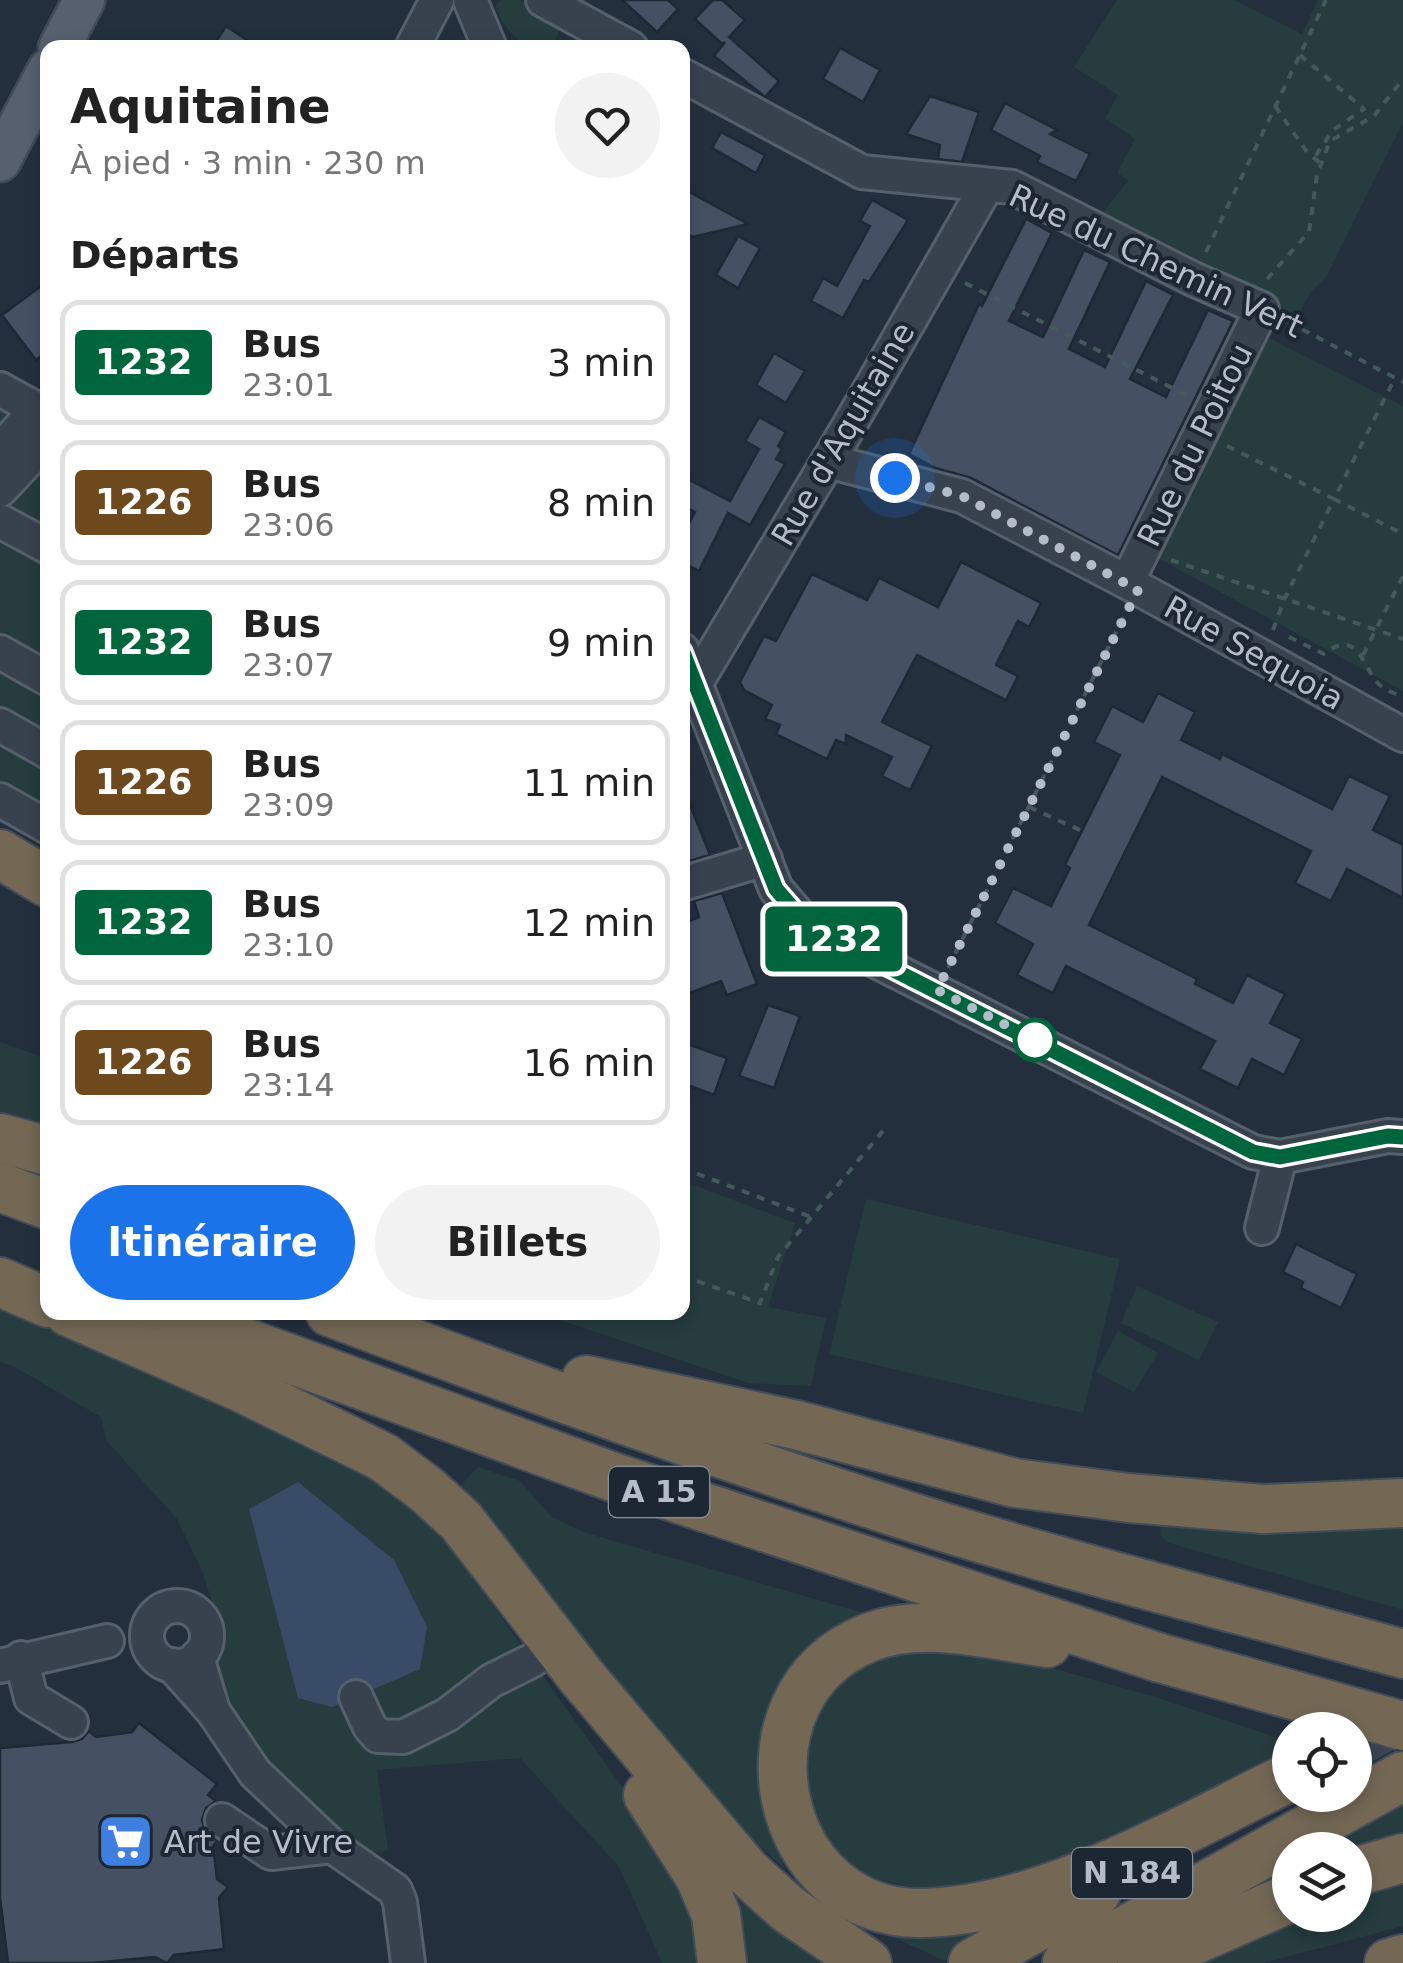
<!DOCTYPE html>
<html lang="fr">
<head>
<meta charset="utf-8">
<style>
	body { margin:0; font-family:"DejaVu Sans",sans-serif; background:#f2f2f2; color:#222; height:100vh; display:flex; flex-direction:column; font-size:38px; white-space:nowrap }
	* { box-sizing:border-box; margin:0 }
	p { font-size:32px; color:#767676 }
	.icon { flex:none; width:55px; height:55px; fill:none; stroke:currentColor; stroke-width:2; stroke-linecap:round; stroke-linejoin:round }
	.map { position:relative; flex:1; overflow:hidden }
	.drawer { position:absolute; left:40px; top:40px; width:650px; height:1280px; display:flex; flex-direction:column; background:#fff; border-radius:20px; box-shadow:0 5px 15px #0003 }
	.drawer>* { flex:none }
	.badge { padding:0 20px; border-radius:8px; font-size:35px; line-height:65px }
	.tools { position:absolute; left:1272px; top:1712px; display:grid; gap:20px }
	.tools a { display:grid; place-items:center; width:100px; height:100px; border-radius:50%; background:#fff; box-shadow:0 5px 15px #0003; font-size:50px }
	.you { position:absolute; width:50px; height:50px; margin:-25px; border:8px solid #fff; border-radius:50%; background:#1a73e8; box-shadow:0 0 0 15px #1a73e833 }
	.map>.badge { position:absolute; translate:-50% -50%; box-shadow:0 0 0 5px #fff }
	h2 { padding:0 30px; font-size:38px; line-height:90px }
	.round { display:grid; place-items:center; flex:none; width:105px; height:105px; border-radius:52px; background:#f2f2f2 }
	.headline { display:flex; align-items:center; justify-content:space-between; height:170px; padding:0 30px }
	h1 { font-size:48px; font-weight:700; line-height:75px }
	.button { display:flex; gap:20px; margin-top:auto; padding:20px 30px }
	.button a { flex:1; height:115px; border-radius:60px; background:#1a73e8; color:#fff; font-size:40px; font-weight:700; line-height:115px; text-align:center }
	.button a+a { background:#f2f2f2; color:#222 }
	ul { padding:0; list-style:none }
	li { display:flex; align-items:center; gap:30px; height:125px; margin:0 20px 15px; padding:0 10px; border:5px solid #e0e0e0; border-radius:20px }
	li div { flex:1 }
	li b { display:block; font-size:38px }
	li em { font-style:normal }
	li .badge { min-width:110px; font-weight:700; text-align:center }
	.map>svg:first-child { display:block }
</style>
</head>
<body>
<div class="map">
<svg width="1403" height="1963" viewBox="0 0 1403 1963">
	<rect width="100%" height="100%" fill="#242f3e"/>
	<g fill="#263c3f">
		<path d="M 501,0 L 519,0 L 564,24 L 550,47 C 519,47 507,33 495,6 Z"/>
		<path d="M 1117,0 L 1234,0 L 1302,34 L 1318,0 L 1403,0 L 1403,122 L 1325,279 L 1311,291 L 1297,318 L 1096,221 L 1129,180 L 1117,173 L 1135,139 L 1105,118 L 1118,95 L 1074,67 Z"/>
		<path d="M 1267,337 L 1403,406 L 1403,691 L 1143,550 Z"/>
		<path d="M 0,372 L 47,397 L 47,845 L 0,818 Z"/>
		<path d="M 0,1042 L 47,1059 L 48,1132 L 0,1119 Z"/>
		<path d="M 683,1181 L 795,1223 L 768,1307 L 826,1318 L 811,1386 L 749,1383 L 539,1313 L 682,1312 Z"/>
		<path d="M 866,1199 L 1120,1259 L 1083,1413 L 829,1354 Z"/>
		<path d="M 1137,1286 L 1218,1322 L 1199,1360 L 1121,1323 Z"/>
		<path d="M 0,1305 L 255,1409 L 348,1457 L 410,1507 L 457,1555 L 667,1850 L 687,1885 L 703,1963 L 662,1963 L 619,1867 L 520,1758 L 377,1770 L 388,1850 L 373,1853 L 303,1802 L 248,1745 L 222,1694 L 216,1670 L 219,1623 L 202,1571 L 177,1519 L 107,1441 L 101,1417 L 13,1366 L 0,1362 Z"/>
		<path d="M 1118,1331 L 1158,1353 L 1134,1392 L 1096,1372 Z"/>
		<path d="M 478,1467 L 520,1481 L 552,1517 L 586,1533 L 871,1615 L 762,1759 C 760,1799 770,1832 785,1869 L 727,1817 L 458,1488 Z"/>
		<path d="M 1161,1522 L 1403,1523 L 1403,1610 L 1166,1542 L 1160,1534 Z"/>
		<path d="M 987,1650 L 1159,1698 L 1290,1742 L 1290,1756 L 1132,1833 L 1051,1865 L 952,1887 L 916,1888 L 864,1876 L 826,1840 L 807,1806 L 805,1730 L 838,1679 L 884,1651 Z"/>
		<path d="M 1403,1790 L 1403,1842 L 1355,1850 L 1299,1850 Z"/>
		<path d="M 1403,1872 L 1403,1926 L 1263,1963 L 1177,1963 L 1292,1915 L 1355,1915 L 1355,1888 Z"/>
		<path d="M 740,1901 L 828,1963 L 735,1963 L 735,1902 Z"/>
		<path d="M 847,1916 L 983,1927 L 983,1932 L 945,1961 Z"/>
	</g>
	<path fill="#394c67" d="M 298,1482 L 394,1560 L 427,1627 L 420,1669 L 332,1707 L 298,1698 L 249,1509 Z"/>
	<g fill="#455162" stroke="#1f2835" stroke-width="2.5">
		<path d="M 622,0 L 668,0 L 678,9 L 657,32 Z"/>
		<path d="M 713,0 L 722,0 L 745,20 L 729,37 L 779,81 L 765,97 L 714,56 L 725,42 L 722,44 L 695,19 Z"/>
		<path d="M 226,26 L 259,48 L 212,48 Z"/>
		<path d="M 840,48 L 880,70 L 863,102 L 823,79 Z"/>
		<path d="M 930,96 L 979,112 L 962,162 L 938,159 L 940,145 L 906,134 Z"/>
		<path d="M 1005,103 L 1057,130 L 1050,134 L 1090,154 L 1076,181 L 1037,162 L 1040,156 L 991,130 Z"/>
		<path d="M 721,132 L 765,155 L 756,173 L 712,148 Z"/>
		<path d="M 682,188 L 748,224 L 693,237 L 682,231 Z"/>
		<path d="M 872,200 L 908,220 L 869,282 L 864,280 L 843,318 L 811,301 L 823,278 L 837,286 L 870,226 L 860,221 Z"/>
		<path d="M 1026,219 L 1052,233 L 1009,321 L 1043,337 L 1084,250 L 1110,262 L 1069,349 L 1105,367 L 1146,281 L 1173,295 L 1130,379 L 1166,397 L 1208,310 L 1233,321 L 1118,555 L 971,478 L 935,468 L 909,454 L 979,304 L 982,306 Z"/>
		<path d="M 738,236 L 760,248 L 738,288 L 716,275 Z"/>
		<path d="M 48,281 L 48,351 L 36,360 L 2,315 Z"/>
		<path d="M 774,353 L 805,371 L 786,403 L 756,385 Z"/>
		<path d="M 759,417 L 786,432 L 778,446 L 782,449 L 776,459 L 785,464 L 750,525 L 728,513 L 699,571 L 682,562 L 682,537 L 695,512 L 682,505 L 682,476 L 730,501 L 759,449 L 745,441 Z"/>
		<path d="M 961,562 L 1041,603 L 1029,627 L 1018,621 L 996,665 L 1018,676 L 1006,700 L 917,655 L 882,722 L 932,746 L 910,790 L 882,776 L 892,757 L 846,735 L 846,744 L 836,740 L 827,759 L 776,734 L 780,725 L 765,719 L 772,705 L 744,690 L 740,682 L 764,636 L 776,641 L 812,574 L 867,600 L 879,578 L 938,607 Z"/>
		<path d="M 1158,693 L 1195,712 L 1181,740 L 1220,759 L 1222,754 L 1332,809 L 1349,776 L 1390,796 L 1373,830 L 1403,845 L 1403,898 L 1347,869 L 1331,901 L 1295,883 L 1311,851 L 1162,777 L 1089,925 L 1197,979 L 1195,984 L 1233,1003 L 1247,975 L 1285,994 L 1270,1023 L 1302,1039 L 1284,1075 L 1252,1059 L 1238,1088 L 1200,1069 L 1215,1041 L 1066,966 L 1053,993 L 1017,975 L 1033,944 L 995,923 L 1013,888 L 1051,906 L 1070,868 L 1065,865 L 1120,755 L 1094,742 L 1112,706 L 1143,722 Z"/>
		<path d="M 683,787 L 710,855 L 682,863 L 682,788 Z"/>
		<path d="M 722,893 L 757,984 L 727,995 L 721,981 L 690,993 L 682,974 L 682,924 L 699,917 L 694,901 Z"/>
		<path d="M 768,1005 L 800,1016 L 774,1088 L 739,1076 Z"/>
		<path d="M 682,1042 L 727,1058 L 714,1095 L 682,1083 Z"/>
		<path d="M 1296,1244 L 1357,1274 L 1341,1308 L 1301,1288 L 1303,1282 L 1283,1272 Z"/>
		<path d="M 139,1723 L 217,1784 L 208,1795 L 216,1801 L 206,1808 L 202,1820 L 205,1830 L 217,1841 L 213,1846 L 217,1879 L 228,1887 L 219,1898 L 224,1949 L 174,1955 L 167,1963 L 155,1957 L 92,1963 L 8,1963 L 0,1897 L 0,1748 L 72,1742 L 82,1739 L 89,1731 L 96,1737 L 132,1732 Z"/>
	</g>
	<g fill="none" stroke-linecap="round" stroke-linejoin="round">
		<path stroke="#3a4453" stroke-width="48" stroke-dasharray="48 24" stroke-linecap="butt" d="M 1355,1744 L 1403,1717"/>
		<defs>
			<g id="minor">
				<path d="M 470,0 L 490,48"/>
				<path d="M 543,0 L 631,48"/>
				<path d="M 412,48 L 437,0"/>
				<path d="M 682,75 L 862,172 L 1012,187 L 1193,279 L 1262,309 L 1127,582"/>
				<path d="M 0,389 L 38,410"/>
				<path d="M 0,451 L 32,414 L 38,410 L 48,411"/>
				<path d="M 828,461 L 962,496 L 1127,582 L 1403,735"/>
				<path d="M 0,490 L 48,439"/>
				<path d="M 0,521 L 48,547"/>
				<path d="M 682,650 L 776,889 L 809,927 L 1253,1152 L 1280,1157 L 1388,1136 L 1403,1137"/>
				<path d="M 0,652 L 48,679"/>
				<path d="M 697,681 L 849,426 L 987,185"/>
				<path d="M 0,725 L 48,752"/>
				<path d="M 0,800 L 48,827"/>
				<path d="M 682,884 L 765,859"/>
				<path d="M 1262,1228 L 1280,1157"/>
				<circle cx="177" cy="1636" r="30"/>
				<path d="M 21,1658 L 31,1698 L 71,1722"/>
				<path d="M 172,1665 L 213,1711 L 197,1657"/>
				<path d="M 0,1666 L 107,1641"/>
				<path d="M 356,1697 L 370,1727 L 378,1736 L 403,1737 L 447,1715 L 491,1681 L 533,1660 L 555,1640"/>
				<path d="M 213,1711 L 255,1773 L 332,1846 L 395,1890 L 400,1902 L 408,1963"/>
				<path d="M 222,1820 L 271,1853 L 332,1846"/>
			</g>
			<g id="major">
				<path d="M 59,48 L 84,0"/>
				<path d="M 0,161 L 48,70"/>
			</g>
			<g id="highway">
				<path d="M 0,854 L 48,883"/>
				<path d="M 0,1138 L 48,1151"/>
				<path d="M 0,1187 L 48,1205"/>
				<path d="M 0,1282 L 48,1303"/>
				<path d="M 69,1312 L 240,1387 L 383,1457 L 427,1490 L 461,1521 L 581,1676 L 747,1872 L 788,1909 L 867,1963"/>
				<path d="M 162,1312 L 613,1477 L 1160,1658 L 1325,1704"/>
				<path d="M 330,1312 C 521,1384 713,1453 908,1516 C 1071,1568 1238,1608 1403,1654"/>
				<path d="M 586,1380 L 796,1425 L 1015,1483 L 1129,1498 L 1263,1509 L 1403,1503"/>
				<path d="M 1047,1643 C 991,1635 922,1616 868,1638 C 727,1695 771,1917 924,1913 C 1046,1910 1182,1829 1290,1777"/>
				<path d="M 648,1795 L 700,1877 L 716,1915 L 722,1963"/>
				<path d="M 1355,1872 L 1403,1858"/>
				<path d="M 973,1963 L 1096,1893"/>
				<path d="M 1067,1963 L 1403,1776"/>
				<path d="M 1142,1963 L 1290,1898"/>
				<path d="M 1389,1963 L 1403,1959"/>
			</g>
		</defs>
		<use href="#minor" stroke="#565f6c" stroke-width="38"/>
		<use href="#major" stroke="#414a57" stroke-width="45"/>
		<use href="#highway" stroke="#434c59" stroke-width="52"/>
		<g stroke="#44595c" stroke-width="4" stroke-dasharray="8 8" stroke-linecap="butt">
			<path d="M 1300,55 L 1364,109 L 1333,130 L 1314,158"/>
			<path d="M 1275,106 L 1307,152 L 1321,164"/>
			<path d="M 1206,252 L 1326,0"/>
			<path d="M 1267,279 L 1309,232 L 1317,175 L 1330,141 L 1374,116 L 1403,79"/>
			<path d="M 965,283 L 1188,396"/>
			<path d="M 1288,322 L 1403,382"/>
			<path d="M 1227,446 L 1334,499 L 1395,378"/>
			<path d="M 1171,560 L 1403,639"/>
			<path d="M 1273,630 L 1284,600 L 1334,499 L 1403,534"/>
			<path d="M 1289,637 L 1324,654 C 1360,625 1363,672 1381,686 C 1387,691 1396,694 1403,697"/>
			<path d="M 1363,655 L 1403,576"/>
			<path d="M 1029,807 L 1082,831"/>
			<path d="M 948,968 L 1125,614"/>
			<path d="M 682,1168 L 811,1217"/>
			<path d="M 682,1276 L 760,1303 L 778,1257 L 887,1126"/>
		</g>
		<use href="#minor" stroke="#38414e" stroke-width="32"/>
		<use href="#major" stroke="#56606e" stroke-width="40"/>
		<use href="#highway" stroke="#746855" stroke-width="48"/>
		<defs>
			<path id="highway-bridge" d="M 1325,1704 L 1403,1726"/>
		</defs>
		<use href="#highway-bridge" stroke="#434c59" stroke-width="52" stroke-linecap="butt"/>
		<use href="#highway-bridge" stroke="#746855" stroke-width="48"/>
	</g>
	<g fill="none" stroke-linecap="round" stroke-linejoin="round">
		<defs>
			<path id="line" d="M 682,650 L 776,889 L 809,927 L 1253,1152 L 1280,1157 L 1388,1136 L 1403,1137"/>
		</defs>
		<use href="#line" stroke="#fff" stroke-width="22"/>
		<use href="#line" stroke="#00643c" stroke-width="15"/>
		<path stroke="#b4bcc9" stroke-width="10" stroke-dasharray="0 18" d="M 895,478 L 962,496 L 1138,590 L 937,990 L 1035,1040"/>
	</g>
	<defs>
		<symbol id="supermarket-square" viewBox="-11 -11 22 22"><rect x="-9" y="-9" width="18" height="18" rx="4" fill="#3f7fe0" stroke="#1d2633"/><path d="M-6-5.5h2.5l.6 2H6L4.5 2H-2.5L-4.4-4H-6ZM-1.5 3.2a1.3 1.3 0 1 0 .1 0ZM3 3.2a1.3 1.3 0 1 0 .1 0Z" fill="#fff"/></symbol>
	</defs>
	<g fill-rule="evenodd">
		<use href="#supermarket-square" x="94" y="1810" width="63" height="63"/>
	</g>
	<circle fill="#fff" stroke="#00643c" stroke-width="5" cx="1035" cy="1040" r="20"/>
	<g text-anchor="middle" stroke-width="8" stroke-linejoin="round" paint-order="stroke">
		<g fill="#1d2633" stroke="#878f9c" stroke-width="2.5">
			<rect x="609" y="1467" width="100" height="50" rx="8"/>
			<rect x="1072" y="1848" width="120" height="50" rx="8"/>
		</g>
		<g font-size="30" font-weight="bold" fill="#b4bcc9">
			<text x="659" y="1502">A 15</text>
			<text x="1132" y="1883">N 184</text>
		</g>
		<g font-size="32" fill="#b4bcc9" stroke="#1d2633">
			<text transform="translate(1156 261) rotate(25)" y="11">Rue du Chemin Vert</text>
			<text transform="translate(843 434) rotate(-60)" y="11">Rue d'Aquitaine</text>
			<text transform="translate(1195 445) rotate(-64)" y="11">Rue du Poitou</text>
			<text transform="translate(1254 653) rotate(29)" y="11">Rue Sequoia</text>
		</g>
		<g font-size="32" fill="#b4bcc9" stroke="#1d2633" text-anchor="start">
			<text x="164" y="1853">Art de Vivre</text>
		</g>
	</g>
</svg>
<div class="tools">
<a><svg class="icon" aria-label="locate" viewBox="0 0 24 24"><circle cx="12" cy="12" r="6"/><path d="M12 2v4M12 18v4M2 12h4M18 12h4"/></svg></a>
<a><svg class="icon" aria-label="layers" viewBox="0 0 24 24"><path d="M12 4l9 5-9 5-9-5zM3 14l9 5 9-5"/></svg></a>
</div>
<div class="you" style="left:895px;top:478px"></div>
<b class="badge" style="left:834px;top:939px;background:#00643c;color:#fff">1232</b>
<section class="drawer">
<div class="headline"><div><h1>Aquitaine</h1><p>À pied · 3 min · 230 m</p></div><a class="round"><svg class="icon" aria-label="heart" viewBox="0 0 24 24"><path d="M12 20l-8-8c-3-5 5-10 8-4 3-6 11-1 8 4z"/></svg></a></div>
<h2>Départs</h2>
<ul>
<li><span class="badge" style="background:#00643c;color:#fff">1232</span><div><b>Bus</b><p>23:01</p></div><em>3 min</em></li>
<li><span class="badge" style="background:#6e491e;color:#fff">1226</span><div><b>Bus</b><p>23:06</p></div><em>8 min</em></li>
<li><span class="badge" style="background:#00643c;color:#fff">1232</span><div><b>Bus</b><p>23:07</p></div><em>9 min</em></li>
<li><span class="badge" style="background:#6e491e;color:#fff">1226</span><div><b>Bus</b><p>23:09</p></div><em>11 min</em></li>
<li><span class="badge" style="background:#00643c;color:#fff">1232</span><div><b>Bus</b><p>23:10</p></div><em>12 min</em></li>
<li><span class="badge" style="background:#6e491e;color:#fff">1226</span><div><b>Bus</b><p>23:14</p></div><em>16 min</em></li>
</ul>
<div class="button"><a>Itinéraire</a><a>Billets</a></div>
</section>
</div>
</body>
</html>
